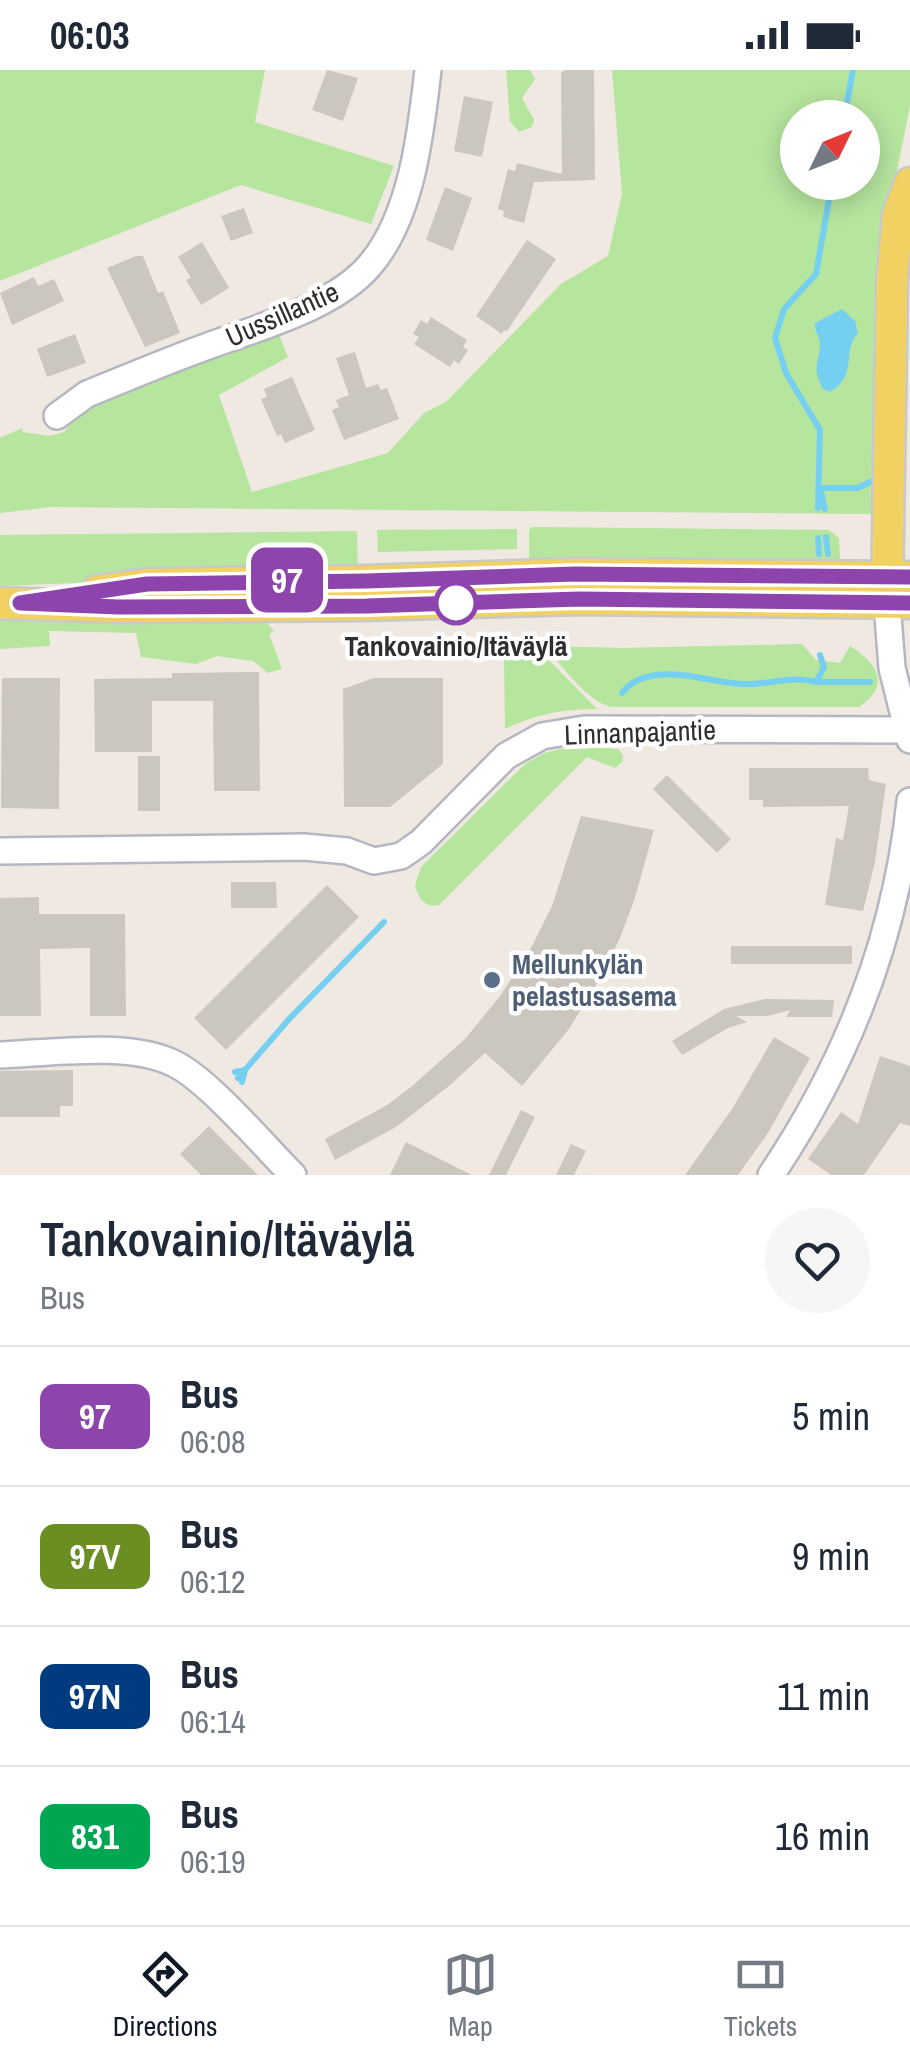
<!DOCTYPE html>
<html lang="en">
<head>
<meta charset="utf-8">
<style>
	body { margin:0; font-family:"Archivo Narrow",sans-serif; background:#f6f6f7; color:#1f2937; height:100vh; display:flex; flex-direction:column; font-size:38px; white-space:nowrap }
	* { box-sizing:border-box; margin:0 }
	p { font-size:32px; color:#747a83 }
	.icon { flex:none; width:55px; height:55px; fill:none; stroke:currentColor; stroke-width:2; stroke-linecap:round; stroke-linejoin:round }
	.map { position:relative; height:1105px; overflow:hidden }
	.side { display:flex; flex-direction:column; background:#fff; flex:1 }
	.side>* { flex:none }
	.badge { padding:0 20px; border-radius:15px; font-size:35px; line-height:65px }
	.needle { width:65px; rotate:47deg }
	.controls { position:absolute; left:780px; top:30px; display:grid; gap:20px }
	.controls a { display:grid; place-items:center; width:100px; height:100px; border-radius:50%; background:#fff; box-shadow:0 5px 25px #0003; font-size:50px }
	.map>.badge { position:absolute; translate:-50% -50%; box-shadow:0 0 0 5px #fff }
	.round { display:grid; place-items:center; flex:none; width:105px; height:105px; border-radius:52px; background:#f6f6f7 }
	.head { display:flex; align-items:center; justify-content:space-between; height:170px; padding:0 40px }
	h1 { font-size:48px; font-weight:600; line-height:75px }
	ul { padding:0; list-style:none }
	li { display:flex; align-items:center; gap:30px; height:140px; padding:0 40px; border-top:2px solid #e0e1e3 }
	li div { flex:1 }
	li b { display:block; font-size:38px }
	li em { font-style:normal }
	li .badge { min-width:110px; font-weight:700; text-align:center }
	.status { display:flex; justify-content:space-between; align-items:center; height:70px; padding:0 50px; background:#fff; direction:ltr }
	.status svg { height:28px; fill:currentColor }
	.dock { display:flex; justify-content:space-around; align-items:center; height:140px; border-top:2px solid #e0e1e3; background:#fff; font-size:28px; color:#747a83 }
	.dock a { display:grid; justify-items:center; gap:5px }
	.dock .selected { color:#111827 }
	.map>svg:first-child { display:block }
</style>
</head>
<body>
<div class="status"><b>06:03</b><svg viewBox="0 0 49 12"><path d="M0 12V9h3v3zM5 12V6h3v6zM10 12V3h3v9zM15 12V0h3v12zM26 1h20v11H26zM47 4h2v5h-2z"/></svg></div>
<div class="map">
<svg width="910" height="1105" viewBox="0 0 910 1105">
	<rect width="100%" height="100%" fill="#efe9e1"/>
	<g fill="#b6e59e" fill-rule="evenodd">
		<path d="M 0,0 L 265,0 L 255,52 L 394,96 L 371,154 L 241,115 L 0,211 Z"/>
		<path d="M 506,0 L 530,0 L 535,9 L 522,28 L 534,50 L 532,57 L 519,62 L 510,51 Z"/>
		<path d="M 612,0 L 910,0 L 910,36 L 889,141 L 876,444 L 50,437 L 0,443 L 0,368 L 22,358 L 23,362 L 50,366 L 64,362 L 88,333 L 277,260 L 288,287 L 219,325 L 252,422 L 388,383 L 424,343 L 446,332 L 561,214 L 608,186 L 622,124 ZM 798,48 L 862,48 L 862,112 L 798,112 Z"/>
		<path d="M 532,457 L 829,460 L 839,468 L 840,491 L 815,495 L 584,496 L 529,489 L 529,460 Z"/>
		<path d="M 517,459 L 517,479 L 378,482 L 377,460 Z"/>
		<path d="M 357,461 L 358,502 L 0,516 L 0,465 Z"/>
		<path d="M 0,543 L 244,547 L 268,554 L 274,561 L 269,564 L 282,599 L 268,603 L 253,591 L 217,586 L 196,594 L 141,587 L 136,563 L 49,561 L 50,576 L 0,579 Z"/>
		<path d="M 802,574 L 816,590 L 840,593 L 850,576 C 877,593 892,615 859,637 L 611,637 C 585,630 562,595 544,576 L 622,578 Z"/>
		<path d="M 535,580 L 544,585 L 597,639 C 564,639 535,644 505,659 L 504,586 Z"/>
		<path d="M 573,676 L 618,679 L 623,685 L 623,691 L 615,698 L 587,687 L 439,835 C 425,838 419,829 415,816 L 421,797 L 525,694 L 544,683 Z"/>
	</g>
	<path fill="#75cff0" d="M 842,239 L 855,251 L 858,263 C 841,282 859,305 830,322 L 823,319 C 813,300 817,296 820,277 C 821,267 814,263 815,253 Z"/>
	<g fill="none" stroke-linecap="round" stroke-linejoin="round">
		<g stroke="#75cff0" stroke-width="6">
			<path d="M 844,48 L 853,0"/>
			<path d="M 818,438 L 820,360 L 786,303 L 775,268 L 784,239 L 816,204 L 832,112"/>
			<path d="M 825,439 L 820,418 L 858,418 L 870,412"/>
			<path d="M 826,467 L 828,484"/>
			<path d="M 818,468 L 819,484"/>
			<path d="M 817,612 L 870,612"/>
			<path d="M 622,623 C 630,612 642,607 656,605 C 683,601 716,613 744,614 C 769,615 791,605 816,612 L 824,597 L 820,585"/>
			<path d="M 235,1002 L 245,1000 L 242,1012"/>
			<path d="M 238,1008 L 290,948 L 384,852"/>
		</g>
	</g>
	<g fill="#cbc7bf">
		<path d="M 327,0 L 358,8 L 343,51 L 312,40 Z"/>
		<path d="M 565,0 L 594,0 L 595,110 L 534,112 L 524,153 L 503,147 L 504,141 L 498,139 L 508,99 L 515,101 L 517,93 L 562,104 L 561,3 Z"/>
		<path d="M 464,26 L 493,32 L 482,87 L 454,81 Z"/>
		<path d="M 445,117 L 472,128 L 453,181 L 426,170 Z"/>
		<path d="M 244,138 L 253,163 L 231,171 L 221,146 Z"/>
		<path d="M 527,170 L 556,189 L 507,261 L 504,260 L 502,264 L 476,246 Z"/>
		<path d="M 202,172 L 229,218 L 201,235 L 186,210 L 191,208 L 178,187 Z"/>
		<path d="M 136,186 L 143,186 L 158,223 L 163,221 L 180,263 L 145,277 L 107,198 Z"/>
		<path d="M 34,207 L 38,216 L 54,209 L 64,231 L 12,255 L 0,223 Z"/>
		<path d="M 431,247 L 467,270 L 463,277 L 468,280 L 459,294 L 454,290 L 450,297 L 414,274 L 419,267 L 413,264 L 421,250 L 427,254 Z"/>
		<path d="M 75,264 L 86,293 L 47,307 L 37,279 Z"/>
		<path d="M 355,282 L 366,318 L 378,314 L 381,320 L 387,318 L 399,349 L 344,370 L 332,340 L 339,337 L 336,330 L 349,325 L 336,288 Z"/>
		<path d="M 292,307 L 315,360 L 285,373 L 281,364 L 277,366 L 261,329 L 267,327 L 264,319 Z"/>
		<path d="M 259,602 L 260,721 L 214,721 L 213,631 L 152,631 L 152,682 L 95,682 L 94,609 L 172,608 L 172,603 Z"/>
		<path d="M 2,608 L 60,608 L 59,739 L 1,738 Z"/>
		<path d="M 374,608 L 443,608 L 443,694 L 390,737 L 344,737 L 343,619 Z"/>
		<rect x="138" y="686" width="22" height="55"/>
		<path d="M 749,698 L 868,698 L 869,710 L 886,714 L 875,792 L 863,841 L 825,835 L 836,768 L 843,770 L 849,736 L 763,737 L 763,730 L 749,730 Z"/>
		<path d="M 667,705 L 731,769 L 717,783 L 653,719 Z"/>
		<path d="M 581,746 L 654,760 L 634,831 L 620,868 L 599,910 L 569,959 L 522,1016 L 485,983 L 449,1016 L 396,1057 L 335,1090 L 325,1069 L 387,1035 L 411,1017 L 465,969 L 500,926 L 529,882 L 552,836 Z"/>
		<path d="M 231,812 L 276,812 L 277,838 L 231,838 Z"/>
		<path d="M 327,815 L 359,847 L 226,980 L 194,948 Z"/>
		<path d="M 39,827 L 39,844 L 125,844 L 126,946 L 90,946 L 90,878 L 40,879 L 41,946 L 0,946 L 0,828 Z"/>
		<rect x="731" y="876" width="121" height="18"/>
		<path d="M 765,929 L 834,930 L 832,947 L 786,947 L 790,940 L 768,946 L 736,946 L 747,952 L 728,958 L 682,985 L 672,971 L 724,939 Z"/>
		<path d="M 774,967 L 810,988 L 768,1063 L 738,1105 L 685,1105 L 732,1039 Z"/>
		<path d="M 880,986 L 910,996 L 910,1056 L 900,1053 L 864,1105 L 831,1105 L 808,1089 L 841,1042 L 858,1054 Z"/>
		<path d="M 73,1000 L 73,1036 L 60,1036 L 60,1047 L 0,1047 L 0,1001 Z"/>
		<path d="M 521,1040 L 535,1047 L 506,1105 L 489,1105 Z"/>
		<path d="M 209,1056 L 258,1105 L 201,1105 L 180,1084 Z"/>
		<path d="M 406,1072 L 472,1105 L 390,1105 Z"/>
		<path d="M 571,1074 L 586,1081 L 574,1105 L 556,1105 Z"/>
	</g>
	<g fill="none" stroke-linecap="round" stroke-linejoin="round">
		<defs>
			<g id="minor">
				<path d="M 57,346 L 87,324 C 124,309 162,293 200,279 C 252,259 333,239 370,195 C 412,146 421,62 428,0"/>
				<path d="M 887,533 L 892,598 L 910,670"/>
				<path d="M 0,781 L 304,777 L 347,781 L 374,791 L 401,786 L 421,772 L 506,686 L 542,666 L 584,659 L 909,660"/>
				<path d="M 0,985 C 50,983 130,971 175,994 C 209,1011 264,1076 293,1105"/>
				<path d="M 771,1105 C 847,992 896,867 910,731"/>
			</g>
			<g id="major">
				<path d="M 97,521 L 147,514 L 366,511 L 575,504 L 910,507"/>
				<path d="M 887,527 L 892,211 L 898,145 L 910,113"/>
				<path d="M 0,533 L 117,537 L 367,535 L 580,529 L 910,533"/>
			</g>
		</defs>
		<use href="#minor" stroke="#b4b7c1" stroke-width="30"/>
		<use href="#major" stroke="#c9c9c9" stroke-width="35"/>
		<use href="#minor" stroke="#fff" stroke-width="25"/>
		<use href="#major" stroke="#f2d163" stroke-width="30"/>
	</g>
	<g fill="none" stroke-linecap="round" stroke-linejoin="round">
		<defs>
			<path id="line" d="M 910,507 L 575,504 L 366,511 L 147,514 L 20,533 L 118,537 L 367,536 L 580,529 L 910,533"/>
		</defs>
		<use href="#line" stroke="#fff" stroke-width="22"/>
		<use href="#line" stroke="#8e44ad" stroke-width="15"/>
	</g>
	<circle fill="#fff" stroke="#8e44ad" stroke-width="5" cx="456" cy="533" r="20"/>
	<circle fill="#5c6f8a" stroke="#fff" stroke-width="4" cx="492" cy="910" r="10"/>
	<g text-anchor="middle" stroke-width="9" stroke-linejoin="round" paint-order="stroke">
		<g font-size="28" fill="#2e2e2e" stroke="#fff">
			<text transform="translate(282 244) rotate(-24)" y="10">Uussillantie</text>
			<text transform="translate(640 662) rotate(-2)" y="10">Linnanpajantie</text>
		</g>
		<g font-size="28" font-weight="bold" fill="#2e2e2e" stroke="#fff">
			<text x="456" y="586">Tankovainio/Itäväylä</text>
		</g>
		<g font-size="28" font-weight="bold" fill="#4e5e75" stroke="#fff" text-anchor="start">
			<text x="512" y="904">Mellunkylän<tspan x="512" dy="32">pelastusasema</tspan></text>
		</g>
	</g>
</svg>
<div class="controls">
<a><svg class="needle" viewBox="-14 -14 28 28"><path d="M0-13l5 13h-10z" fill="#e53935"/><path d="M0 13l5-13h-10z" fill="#747a83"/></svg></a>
</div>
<b class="badge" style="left:287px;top:510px;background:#8e44ad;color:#fff">97</b>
</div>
<section class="side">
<div class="head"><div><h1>Tankovainio/Itäväylä</h1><p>Bus</p></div><a class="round"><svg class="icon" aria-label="heart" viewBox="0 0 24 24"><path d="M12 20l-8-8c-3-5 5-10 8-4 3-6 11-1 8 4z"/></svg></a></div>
<ul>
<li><span class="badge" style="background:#8e44ad;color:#fff">97</span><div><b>Bus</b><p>06:08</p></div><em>5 min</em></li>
<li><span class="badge" style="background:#6b8e23;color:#fff">97V</span><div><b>Bus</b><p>06:12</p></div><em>9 min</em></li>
<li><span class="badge" style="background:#003b80;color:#fff">97N</span><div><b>Bus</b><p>06:14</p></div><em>11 min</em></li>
<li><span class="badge" style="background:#00a651;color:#fff">831</span><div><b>Bus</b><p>06:19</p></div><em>16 min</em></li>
</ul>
</section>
<nav class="dock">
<a class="selected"><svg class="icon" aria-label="directions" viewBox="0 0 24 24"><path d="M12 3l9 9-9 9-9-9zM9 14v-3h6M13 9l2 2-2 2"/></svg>Directions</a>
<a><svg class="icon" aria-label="map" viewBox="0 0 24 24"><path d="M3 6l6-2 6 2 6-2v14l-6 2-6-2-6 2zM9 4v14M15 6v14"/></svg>Map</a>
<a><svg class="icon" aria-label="tickets" viewBox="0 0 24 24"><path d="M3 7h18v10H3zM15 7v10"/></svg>Tickets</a>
</nav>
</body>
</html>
